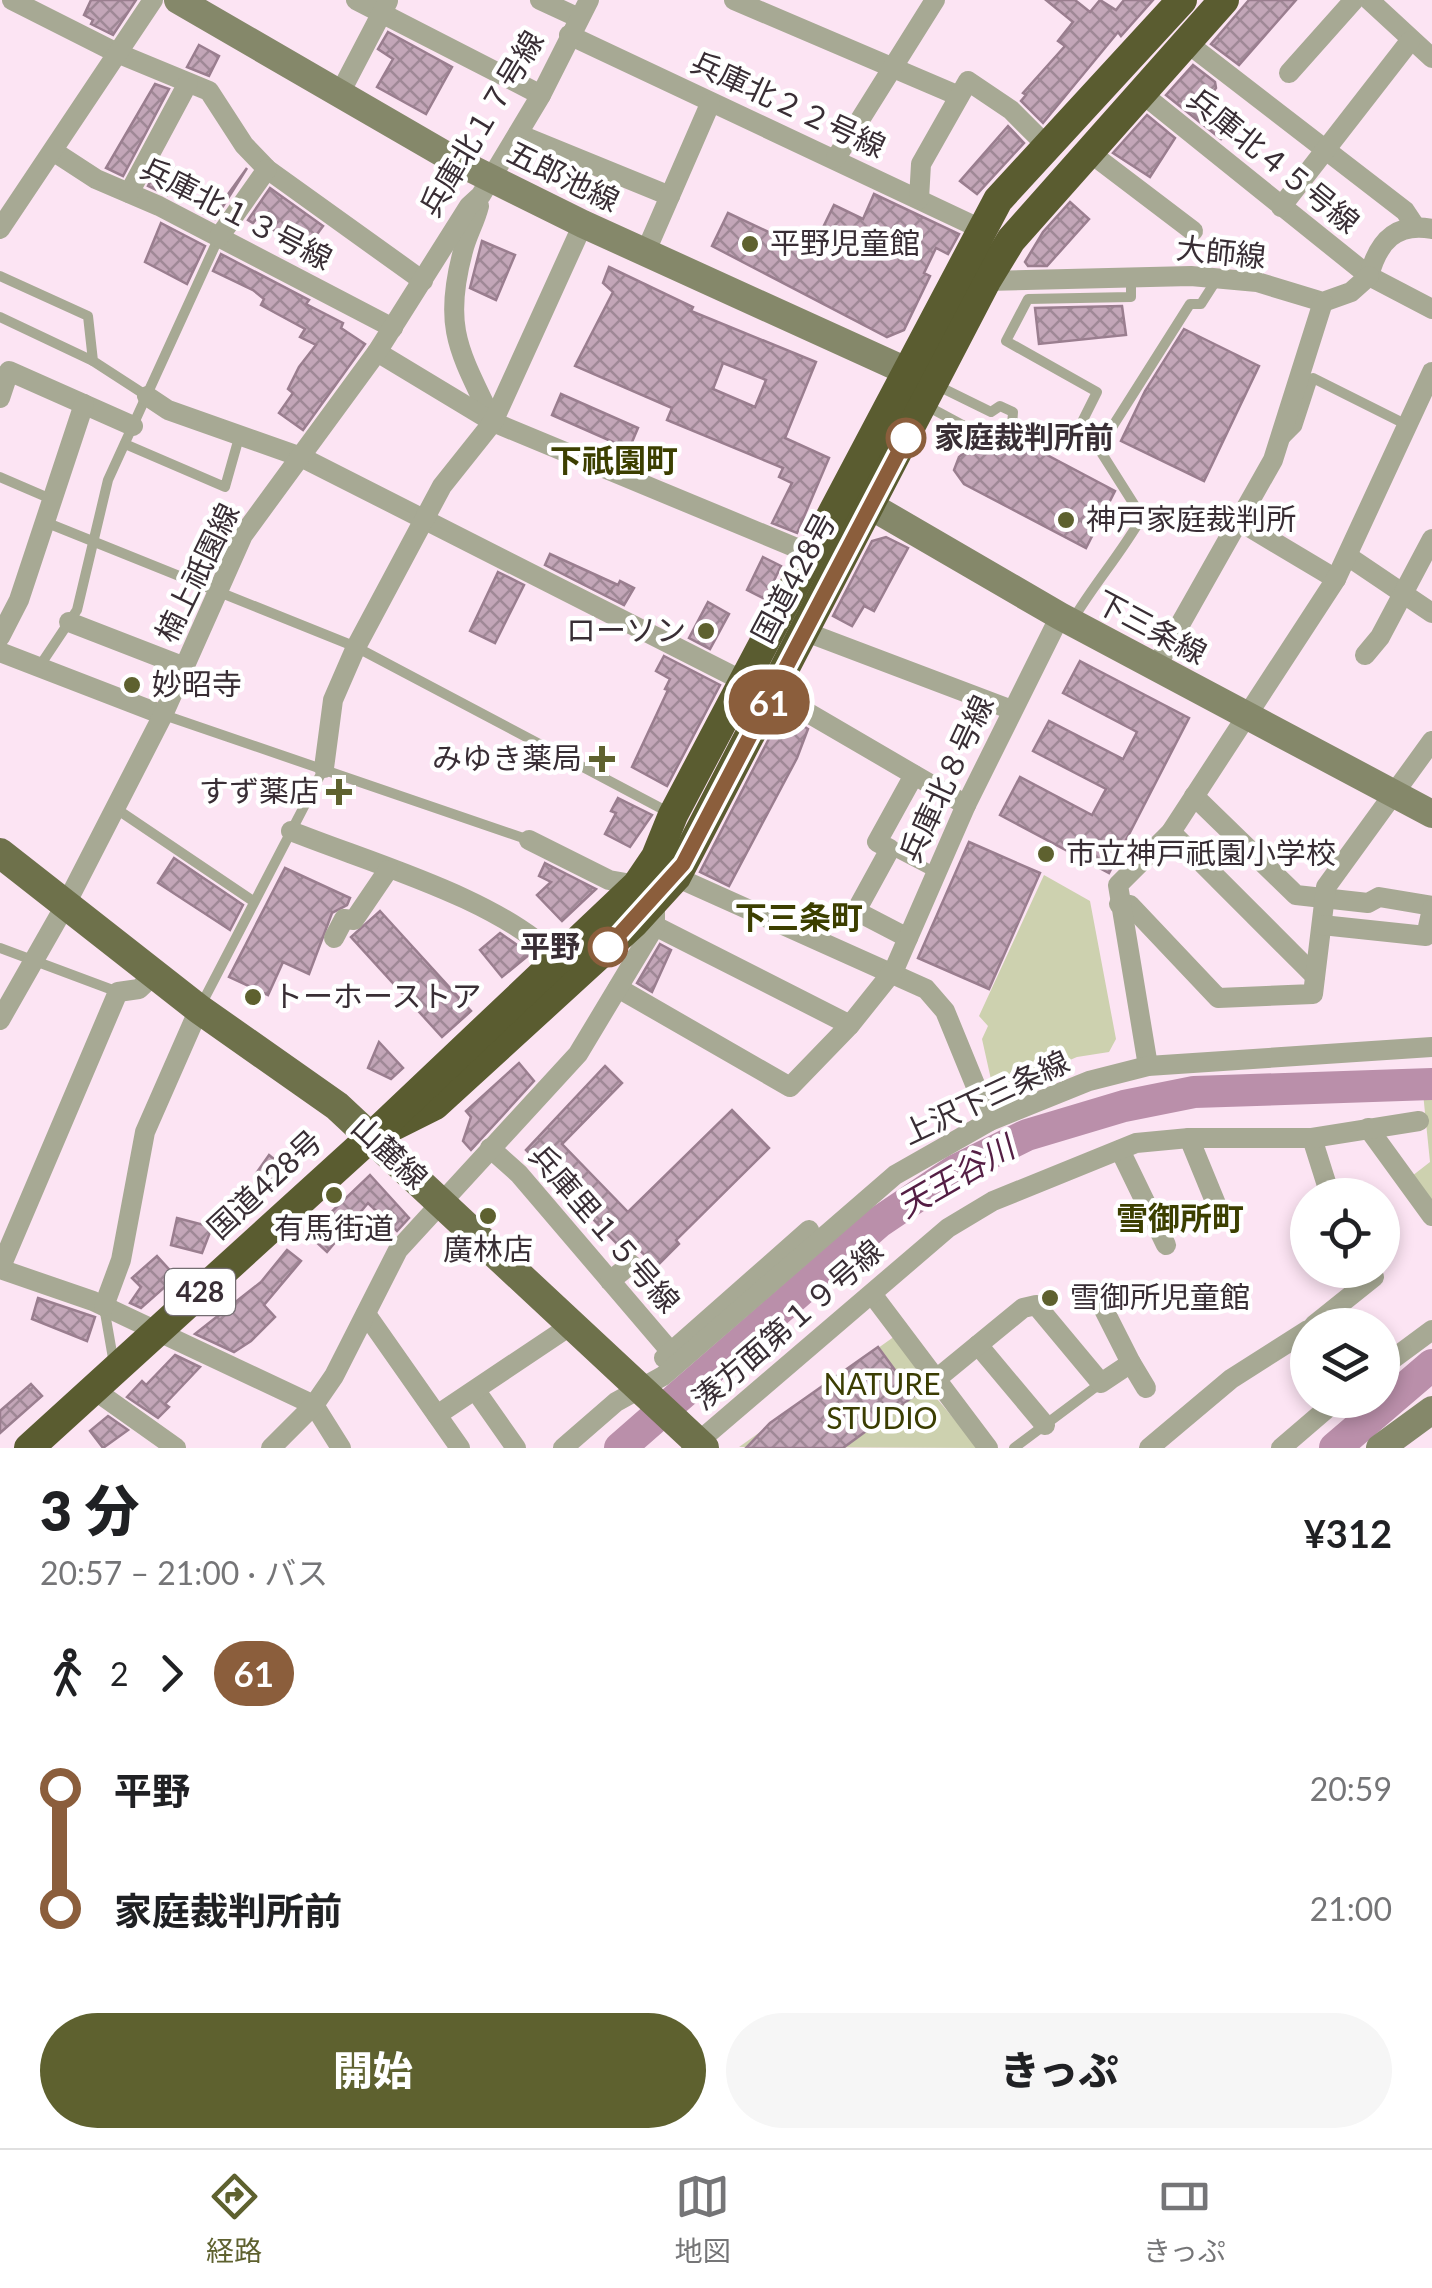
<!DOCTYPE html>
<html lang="ja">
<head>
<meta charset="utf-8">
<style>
	body { margin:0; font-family:Lato,"Noto Sans JP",sans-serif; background:#f6f6f6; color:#202124; height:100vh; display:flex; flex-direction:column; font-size:38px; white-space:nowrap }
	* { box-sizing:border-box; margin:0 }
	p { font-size:32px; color:#757577 }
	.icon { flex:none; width:55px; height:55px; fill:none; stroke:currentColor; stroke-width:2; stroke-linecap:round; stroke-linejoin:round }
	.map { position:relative; height:1448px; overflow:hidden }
	.sheet { display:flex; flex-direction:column; background:#fff; flex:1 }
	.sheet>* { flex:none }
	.badge { padding:0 20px; border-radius:32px; font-size:35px; line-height:65px }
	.fabs { position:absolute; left:1290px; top:1178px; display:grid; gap:20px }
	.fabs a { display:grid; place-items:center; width:110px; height:110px; border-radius:50%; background:#fff; box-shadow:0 5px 15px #0003; font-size:50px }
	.map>.badge { position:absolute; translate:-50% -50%; box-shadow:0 0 0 5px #fff }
	.legs { display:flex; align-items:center; gap:15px; height:110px; padding:0 40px; font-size:32px }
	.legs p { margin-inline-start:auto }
	.summary { display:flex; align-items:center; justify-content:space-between; height:170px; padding:0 40px }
	h1 { font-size:55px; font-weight:800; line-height:75px }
	.primary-button { display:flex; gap:20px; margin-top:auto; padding:20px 40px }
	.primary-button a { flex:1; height:115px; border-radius:60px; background:#5e612f; color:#fff; font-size:40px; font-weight:800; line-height:115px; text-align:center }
	.primary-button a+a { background:#f6f6f6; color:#202124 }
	ul { padding:0 40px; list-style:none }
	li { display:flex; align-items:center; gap:35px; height:120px; font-size:38px }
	li i { display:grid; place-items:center; width:15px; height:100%; margin:0 12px; background:currentColor }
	li i::after { content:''; width:25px; height:25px; margin:-12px; border:8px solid; border-radius:50%; background:#fff }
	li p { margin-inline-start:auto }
	li:first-child i { background:linear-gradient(#0000 50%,currentColor 0) }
	li:last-child i { background:linear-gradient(currentColor 50%,#0000 0) }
	.menu { display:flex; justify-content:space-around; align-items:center; height:140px; border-top:2px solid #e0e0e0; background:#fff; font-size:28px; color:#757577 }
	.menu a { display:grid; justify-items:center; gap:5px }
	.menu .on { color:#5e612f }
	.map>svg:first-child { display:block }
</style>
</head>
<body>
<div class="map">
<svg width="1432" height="1448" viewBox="0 0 1432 1448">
	<defs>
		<pattern id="building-cross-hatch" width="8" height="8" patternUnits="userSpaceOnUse" patternTransform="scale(2.5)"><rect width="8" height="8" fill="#c3a6b8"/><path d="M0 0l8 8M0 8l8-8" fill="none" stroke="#9f8896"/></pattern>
	</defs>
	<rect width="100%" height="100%" fill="#fce4f3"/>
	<g fill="#cdd1af">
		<path d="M 1044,875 L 1090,901 L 1116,1039 L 1109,1052 L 1077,1057 L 1001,1089 L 992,1084 L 982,1039 L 988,1026 L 979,1016 Z"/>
		<path d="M 1423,1093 L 1432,1093 L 1432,1206 L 1412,1176 L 1430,1162 Z"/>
		<path d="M 895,1336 L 932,1393 L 979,1448 L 739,1447 Z"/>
	</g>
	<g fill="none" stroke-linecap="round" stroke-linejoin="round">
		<g stroke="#ba8faa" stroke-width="32">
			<path d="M 620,1448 L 879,1222 L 956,1170 L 1027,1135 L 1124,1106 L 1194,1092 L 1432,1084"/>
			<path d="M 1335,1448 L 1432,1365"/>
		</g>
	</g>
	<g fill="url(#building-cross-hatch)" stroke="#9a7e8f" stroke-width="2.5" fill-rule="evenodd">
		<path d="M 91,0 L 136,0 L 113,35 L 91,24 L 93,20 L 84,15 Z"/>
		<path d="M 1046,0 L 1075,0 L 1090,12 L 1100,0 L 1116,10 L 1124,0 L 1153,0 L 1121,36 L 1118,32 L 1043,123 L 1021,101 L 1026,95 L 1023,93 L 1065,46 L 1058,41 L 1073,22 Z"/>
		<path d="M 1249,0 L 1296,0 L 1239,65 L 1211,44 Z"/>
		<path d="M 388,32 L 452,67 L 426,114 L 377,87 L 393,59 L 378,49 Z"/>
		<path d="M 199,45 L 219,56 L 209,76 L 187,67 Z"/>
		<path d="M 1193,65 L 1215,82 L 1216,88 L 1204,105 L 1231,127 L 1221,139 L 1166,95 Z"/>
		<path d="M 155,84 L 169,89 L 123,176 L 106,168 Z"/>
		<path d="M 1147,115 L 1175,138 L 1150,177 L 1113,153 Z"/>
		<path d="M 1008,126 L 1024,143 L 977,194 L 960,181 Z"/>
		<path d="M 162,161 L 179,170 L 167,195 L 148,186 Z"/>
		<path d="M 247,168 L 215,219 L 197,210 L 209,188 L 226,197 Z"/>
		<path d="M 270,188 L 323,226 L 304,252 L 257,218 L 253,223 L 248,220 Z"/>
		<path d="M 874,194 L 959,234 L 948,254 L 936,248 L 924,273 L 930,276 L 904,330 L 887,337 L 712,246 L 728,213 L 811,252 L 834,205 L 863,219 Z"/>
		<path d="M 1070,202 L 1089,219 L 1047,266 L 1028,266 L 1025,262 L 1043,232 Z"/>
		<path d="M 161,223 L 205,246 L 187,284 L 145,262 Z"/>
		<path d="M 482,241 L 515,255 L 496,300 L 470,288 Z"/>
		<path d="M 221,254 L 309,300 L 306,304 L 343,323 L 341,328 L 365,344 L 303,430 L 279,413 L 293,393 L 288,389 L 299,367 L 316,345 L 300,337 L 305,329 L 261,305 L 264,299 L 253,290 L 213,271 Z"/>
		<path d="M 609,267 L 693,307 L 691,311 L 816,362 L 785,438 L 829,458 L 797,533 L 772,523 L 792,483 L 779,477 L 783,468 L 667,420 L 672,408 L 575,366 L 613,292 L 603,283 ZM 723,363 L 766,380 L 755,407 L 713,389 Z"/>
		<path d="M 1122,306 L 1126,335 L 1039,344 L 1035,308 Z"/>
		<path d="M 1184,329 L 1259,366 L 1204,481 L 1121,441 L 1145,391 Z"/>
		<path d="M 561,394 L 638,428 L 629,449 L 552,415 Z"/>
		<path d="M 1013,437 L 1115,491 L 1086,548 L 964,484 L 954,470 L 959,457 L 976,443 Z"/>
		<path d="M 886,537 L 908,548 L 874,611 L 864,606 L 852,626 L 833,616 L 872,541 Z"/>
		<path d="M 550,554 L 618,585 L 620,581 L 634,588 L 624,605 L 545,565 Z"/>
		<path d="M 763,557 L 781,566 L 765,599 L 747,590 Z"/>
		<path d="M 498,572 L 524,585 L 495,643 L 470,631 Z"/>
		<path d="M 708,602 L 729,614 L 710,649 L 689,638 Z"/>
		<path d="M 664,656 L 720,685 L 667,786 L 632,767 L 668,690 L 665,689 L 670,679 L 656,671 Z"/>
		<path d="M 1080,661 L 1189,718 L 1109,873 L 1000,815 L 1020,777 L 1092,815 L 1106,789 L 1033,751 L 1049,721 L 1123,759 L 1137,732 L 1063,693 Z"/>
		<path d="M 794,720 L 808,729 L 797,758 L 729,886 L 700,872 L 774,729 L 786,736 Z"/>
		<path d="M 618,798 L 652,815 L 630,847 L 605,834 L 616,813 L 611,811 Z"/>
		<path d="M 969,842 L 1040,873 L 989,989 L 918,958 Z"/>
		<path d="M 174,858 L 243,905 L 230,930 L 158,883 Z"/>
		<path d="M 545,863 L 596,889 L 562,921 L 537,895 L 551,882 L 539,876 Z"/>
		<path d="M 285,868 L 350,898 L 347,905 L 332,913 L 309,974 L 283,962 L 268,995 L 229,977 Z"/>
		<path d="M 380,911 L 471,1011 L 442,1037 L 351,937 Z"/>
		<path d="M 500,933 L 530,954 L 502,977 L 480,950 Z"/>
		<path d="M 660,944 L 671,950 L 652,992 L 637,983 Z"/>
		<path d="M 379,1042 L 403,1068 L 391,1079 L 368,1068 Z"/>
		<path d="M 519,1063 L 534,1081 L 471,1150 L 463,1141 L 471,1117 L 466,1111 Z"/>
		<path d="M 605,1066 L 622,1083 L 562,1144 L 628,1212 L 732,1110 L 769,1148 L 676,1240 L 679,1244 L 656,1267 L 631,1241 L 622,1249 L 526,1150 Z"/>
		<path d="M 269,1155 L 284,1167 L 270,1186 L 255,1175 Z"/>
		<path d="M 370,1175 L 409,1218 L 397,1231 L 368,1203 L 327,1252 L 314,1240 L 325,1227 L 320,1223 Z"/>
		<path d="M 177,1218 L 212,1227 L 202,1253 L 171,1245 Z"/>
		<path d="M 287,1250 L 301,1261 L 264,1305 L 275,1317 L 251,1341 L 234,1352 L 195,1334 L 261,1282 Z"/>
		<path d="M 157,1256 L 176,1277 L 141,1308 L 130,1303 L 141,1287 L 132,1278 Z"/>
		<path d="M 38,1298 L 95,1317 L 87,1341 L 32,1319 Z"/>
		<path d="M 878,1347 L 914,1396 L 843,1448 L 746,1448 L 770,1423 Z"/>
		<path d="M 175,1355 L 200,1367 L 165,1404 L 169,1407 L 158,1418 L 127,1397 L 142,1381 L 146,1385 Z"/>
		<path d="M 31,1384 L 42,1396 L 0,1433 L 0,1411 Z"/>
		<path d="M 108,1416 L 128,1430 L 103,1448 L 90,1431 Z"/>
	</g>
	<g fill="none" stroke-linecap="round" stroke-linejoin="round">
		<g stroke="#a7a994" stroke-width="10">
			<path d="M 0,276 L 88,316 L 93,361 L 147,396"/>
			<path d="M 0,317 L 93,361"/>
			<path d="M 927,406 L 979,434 L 1012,426 L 1013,412 L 1000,406 L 991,412 L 936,385"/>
			<path d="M 1109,432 L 1190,304 L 1201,304 L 1217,279"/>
			<path d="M 1285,439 L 1297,427 L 1313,378 L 1407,425"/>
			<path d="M 125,444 L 225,487 L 240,434"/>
			<path d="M 0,477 L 51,499"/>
			<path d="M 45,522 L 356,647 L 668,812"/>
			<path d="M 1072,621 C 1094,584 1120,555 1142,517 L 1082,422 L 1097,392 L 1006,341 L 1028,299 L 1131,297 L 1131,278"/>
			<path d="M 39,667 L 77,610 L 108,480 L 219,237"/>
			<path d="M 164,715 L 529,840"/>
			<path d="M 115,808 L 253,901"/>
			<path d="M 890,849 L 936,873"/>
			<path d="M 0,948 L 118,992"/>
			<path d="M 200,1007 L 324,768"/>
			<path d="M 104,1307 L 114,1364"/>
			<path d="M 1014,1448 L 1101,1383"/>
		</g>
		<g stroke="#a7a994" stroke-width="20">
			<path d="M 12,0 L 117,53 L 209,91 L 244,145 L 267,169 L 423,281"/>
			<path d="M 356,0 L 541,95"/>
			<path d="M 540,0 L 579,18"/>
			<path d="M 734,0 L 959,96"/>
			<path d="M 1369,0 L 1432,58"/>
			<path d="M 569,35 L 981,229"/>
			<path d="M 1186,42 L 1405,211 L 1415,226"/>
			<path d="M 1289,73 L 1354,0"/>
			<path d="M 1140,92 L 1369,276 L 1432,309"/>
			<path d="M 340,93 L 388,1"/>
			<path d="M 518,134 L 670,196"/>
			<path d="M 53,151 L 96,179 L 159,206 L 393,328"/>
			<path d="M 1089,152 L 1193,231"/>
			<path d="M 836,158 L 935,0"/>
			<path d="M 129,193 L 188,83"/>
			<path d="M 919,199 L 921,164 L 968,81 L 1011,110 L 1046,145"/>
			<path d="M 479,206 C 475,222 467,235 463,251 C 442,329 460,352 493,422"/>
			<path d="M 1281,207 L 1410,41"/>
			<path d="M 0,229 L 153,0"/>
			<path d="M 219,237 L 267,169"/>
			<path d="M 646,251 L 710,104"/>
			<path d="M 1369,276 C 1378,242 1396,222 1432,229"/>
			<path d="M 986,281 L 1191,276 L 1257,282 L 1323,302 L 1351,292 L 1369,276"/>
			<path d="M 377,352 L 493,422 L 811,554"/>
			<path d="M 147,396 L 168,410 L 301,457 L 743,681"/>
			<path d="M 0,398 L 9,371 L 133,426"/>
			<path d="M 1239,521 L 1336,579"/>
			<path d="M 1349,557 L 1432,613"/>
			<path d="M 69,622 L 185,667"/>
			<path d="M 806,632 L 1012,710"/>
			<path d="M 0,637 L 19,600 L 84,404"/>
			<path d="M 0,652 L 163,715"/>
			<path d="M 1365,655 L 1380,637 L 1432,539"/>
			<path d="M 1156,667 L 1273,460 L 1323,302"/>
			<path d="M 774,693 L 966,805"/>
			<path d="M 324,768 L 333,700 L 356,647 L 442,486 L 493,422 L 583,224"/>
			<path d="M 1194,796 L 1296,895 L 1368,903 L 1379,897 L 1432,906"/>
			<path d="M 291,831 C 370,863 501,899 558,960"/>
			<path d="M 1171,832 L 1315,976"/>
			<path d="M 676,877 L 926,989 L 945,1011 L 990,1121"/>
			<path d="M 1119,904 L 1130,905 L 1218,998 L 1313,994 L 1326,887 L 1432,741"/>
			<path d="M 1322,925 L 1426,936 L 1432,909"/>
			<path d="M 655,926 L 850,1025"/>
			<path d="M 334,938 L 344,919 L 354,920 L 388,870"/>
			<path d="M 908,938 L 856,911 L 890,849 L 877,842 L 914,775"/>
			<path d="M 618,988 L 790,1087 L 850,1025 L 894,970 L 966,805 L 1060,616"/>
			<path d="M 0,1020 L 66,904 L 163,715 L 243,535 L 377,352 L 469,206 L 481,195 L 541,95 L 589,0"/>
			<path d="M 1148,1066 L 1118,885 L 1171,832 L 1336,579 L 1432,372"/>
			<path d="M 1368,1128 L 1432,1216"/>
			<path d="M 1189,1138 L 1221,1216"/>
			<path d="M 1312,1138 L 1330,1195"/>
			<path d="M 490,1148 L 519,1174 L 671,1352"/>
			<path d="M 1120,1150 L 1166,1245"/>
			<path d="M 0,1269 L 93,1301 L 314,1405 L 341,1448"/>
			<path d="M 0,1269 L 118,992 L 139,989 L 155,974"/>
			<path d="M 610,1281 L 631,1264"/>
			<path d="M 872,1294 L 988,1448"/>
			<path d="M 104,1306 L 121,1260 L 145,1132 L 199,1009"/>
			<path d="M 366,1314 L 460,1448"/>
			<path d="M 1314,1325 L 1374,1277 L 1369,1270"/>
			<path d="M 978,1345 L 1045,1425"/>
			<path d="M 664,1358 L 809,1230"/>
			<path d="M 1131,1363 L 1146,1388"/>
			<path d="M 1382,1367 L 1432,1330"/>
			<path d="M 934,1381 L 1023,1308 L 1036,1305 L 1101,1383 L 1131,1363 L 1094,1290"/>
			<path d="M 93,1389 L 176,1448"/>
			<path d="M 476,1391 L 516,1448"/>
			<path d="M 437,1415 L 573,1324"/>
			<path d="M 271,1448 L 314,1405 L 334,1376 L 398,1250 L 578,1054 L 655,926 L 655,900 L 637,885 L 609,880 L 529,840"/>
			<path d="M 563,1448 L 616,1402 L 663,1376 L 895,1175 L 990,1121 L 1089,1081 L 1148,1066 L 1432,1047"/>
			<path d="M 691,1448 L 948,1228 L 993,1201 L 1136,1143 L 1189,1138 L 1312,1138 L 1419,1121"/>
			<path d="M 1149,1448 L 1231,1379 L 1308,1330"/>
			<path d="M 1281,1448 L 1337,1400"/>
		</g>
		<g stroke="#85886a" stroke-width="28">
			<path d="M 178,0 L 456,161 L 583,224 L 924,379"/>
			<path d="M 850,494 L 1060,616 L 1432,814"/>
			<path d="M 1380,1448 L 1432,1410"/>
		</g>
		<path stroke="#6e714b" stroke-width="30" d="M 0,853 L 199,1009 L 337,1106 L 704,1448"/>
		<g stroke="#5a5c30" stroke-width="30">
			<path d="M 395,1125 L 435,1105 L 634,923 L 676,877 L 986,281 L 1011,240 L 1224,0"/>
			<path d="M 29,1448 L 372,1136 L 637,885 L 656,857 L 673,815 L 998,200 L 1182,0"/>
		</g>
	</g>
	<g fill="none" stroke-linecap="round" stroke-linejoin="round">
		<defs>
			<path id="line-1" d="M 608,947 L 683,864 L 906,438"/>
		</defs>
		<use href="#line-1" stroke="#fff" stroke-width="22"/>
		<use href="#line-1" stroke="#8b5e3c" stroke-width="15"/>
	</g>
	<g fill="#5e612f" stroke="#fff" stroke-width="4">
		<circle cx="750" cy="244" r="10"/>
		<circle cx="1066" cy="520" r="10"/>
		<circle cx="706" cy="631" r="10"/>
		<circle cx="132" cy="685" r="10"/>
		<path d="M597 744h10v10h10v10h-10v10h-10v-10h-10v-10h10z"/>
		<path d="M334 777h10v10h10v10h-10v10h-10v-10h-10v-10h10z"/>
		<circle cx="1046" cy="854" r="10"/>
		<circle cx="253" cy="997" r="10"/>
		<circle cx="334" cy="1195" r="10"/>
		<circle cx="488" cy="1216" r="10"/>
		<circle cx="1050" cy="1298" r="10"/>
	</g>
	<g fill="#fff" stroke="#8b5e3c" stroke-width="5">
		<circle cx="906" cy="438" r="18"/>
		<circle cx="608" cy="947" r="18"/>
	</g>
	<g text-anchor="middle" stroke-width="9" stroke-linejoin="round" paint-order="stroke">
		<rect fill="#fff" stroke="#746d72" stroke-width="2.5" x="165" y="1269" width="70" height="46" rx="8"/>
		<g font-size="28" font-weight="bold" fill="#392e35">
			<text x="200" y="1302">428</text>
		</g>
		<g font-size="30" fill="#392e35" stroke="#fff">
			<text transform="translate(788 105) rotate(25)" y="10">兵庫北２２号線</text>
			<text transform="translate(482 124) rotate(-59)" y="10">兵庫北１７号線</text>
			<text transform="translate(1273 161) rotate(39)" y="10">兵庫北４５号線</text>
			<text transform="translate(563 177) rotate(26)" y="10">五郎池線</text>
			<text transform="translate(236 214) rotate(27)" y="10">兵庫北１３号線</text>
			<text transform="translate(1221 253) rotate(6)" y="10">大師線</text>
			<text transform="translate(198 573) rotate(-64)" y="10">楠上祇園線</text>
			<text transform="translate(794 578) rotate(-62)" y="10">国道428号</text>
			<text transform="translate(1151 628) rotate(28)" y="10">下三条線</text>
			<text transform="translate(947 779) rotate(-65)" y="10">兵庫北８号線</text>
			<text transform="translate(986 1098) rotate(-25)" y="10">上沢下三条線</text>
			<text transform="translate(389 1153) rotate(43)" y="10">山麓線</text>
			<text transform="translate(265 1185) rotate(-43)" y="10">国道428号</text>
			<text transform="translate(604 1229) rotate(49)" y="10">兵庫里１５号線</text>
			<text transform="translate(788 1325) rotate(-41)" y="10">湊方面第１９号線</text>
		</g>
		<g font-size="30" fill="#392e35" stroke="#fff" text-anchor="start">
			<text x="770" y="254">平野児童館</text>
			<text x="1086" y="530">神戸家庭裁判所</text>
			<text x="686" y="641" text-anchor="end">ローソン</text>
			<text x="152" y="695">妙昭寺</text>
			<text x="582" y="769" text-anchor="end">みゆき薬局</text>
			<text x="319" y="802" text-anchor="end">すず薬店</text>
			<text x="1066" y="864">市立神戸祇園小学校</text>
			<text x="273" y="1007">トーホーストア</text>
			<text x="334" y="1239" text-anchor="middle">有馬街道</text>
			<text x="488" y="1260" text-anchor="middle">廣林店</text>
			<text x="1070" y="1308">雪御所児童館</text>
		</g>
		<g font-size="30" font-weight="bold" fill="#392e35" stroke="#fff" text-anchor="start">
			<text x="934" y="448">家庭裁判所前</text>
			<text x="580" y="957" text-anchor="end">平野</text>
		</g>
		<g font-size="30" fill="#3b3d02" stroke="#fff">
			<text x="882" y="1395">NATURE<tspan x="882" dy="34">STUDIO</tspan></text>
		</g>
		<g font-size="32" font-weight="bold" fill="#3c3f00" stroke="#fff">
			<text x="614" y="472">下祇園町</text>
			<text x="799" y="929">下三条町</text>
			<text x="1180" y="1230">雪御所町</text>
		</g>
		<g font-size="32" font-style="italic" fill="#541e44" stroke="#fff">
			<text transform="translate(956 1177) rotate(-30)" y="11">天王谷川</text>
		</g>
	</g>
</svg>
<div class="fabs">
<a><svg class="icon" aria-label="locate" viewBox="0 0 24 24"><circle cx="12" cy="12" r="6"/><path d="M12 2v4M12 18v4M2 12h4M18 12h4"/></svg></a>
<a><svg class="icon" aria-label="layers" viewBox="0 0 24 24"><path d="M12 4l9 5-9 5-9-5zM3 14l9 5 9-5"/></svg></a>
</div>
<b class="badge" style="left:769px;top:702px;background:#8b5e3c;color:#fff">61</b>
</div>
<section class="sheet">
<div class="summary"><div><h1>3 分</h1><p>20:57 – 21:00 · バス</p></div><b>¥312</b></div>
<div class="legs"><svg class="icon" aria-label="walk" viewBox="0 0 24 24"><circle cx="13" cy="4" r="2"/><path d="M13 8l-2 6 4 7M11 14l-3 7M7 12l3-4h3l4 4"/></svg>2<svg class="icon" aria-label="forward" viewBox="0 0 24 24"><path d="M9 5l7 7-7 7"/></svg><b class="badge" style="background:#8b5e3c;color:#fff">61</b></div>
<ul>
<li><i style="color:#8b5e3c"></i><b>平野</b><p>20:59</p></li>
<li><i style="color:#8b5e3c"></i><b>家庭裁判所前</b><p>21:00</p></li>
</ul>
<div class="primary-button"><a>開始</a><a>きっぷ</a></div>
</section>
<nav class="menu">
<a class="on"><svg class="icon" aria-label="directions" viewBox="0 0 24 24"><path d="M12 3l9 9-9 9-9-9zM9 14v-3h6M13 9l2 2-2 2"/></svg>経路</a>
<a><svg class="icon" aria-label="map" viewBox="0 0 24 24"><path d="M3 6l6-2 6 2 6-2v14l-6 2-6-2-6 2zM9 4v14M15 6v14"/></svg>地図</a>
<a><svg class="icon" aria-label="tickets" viewBox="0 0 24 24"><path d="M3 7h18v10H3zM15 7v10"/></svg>きっぷ</a>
</nav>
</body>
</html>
